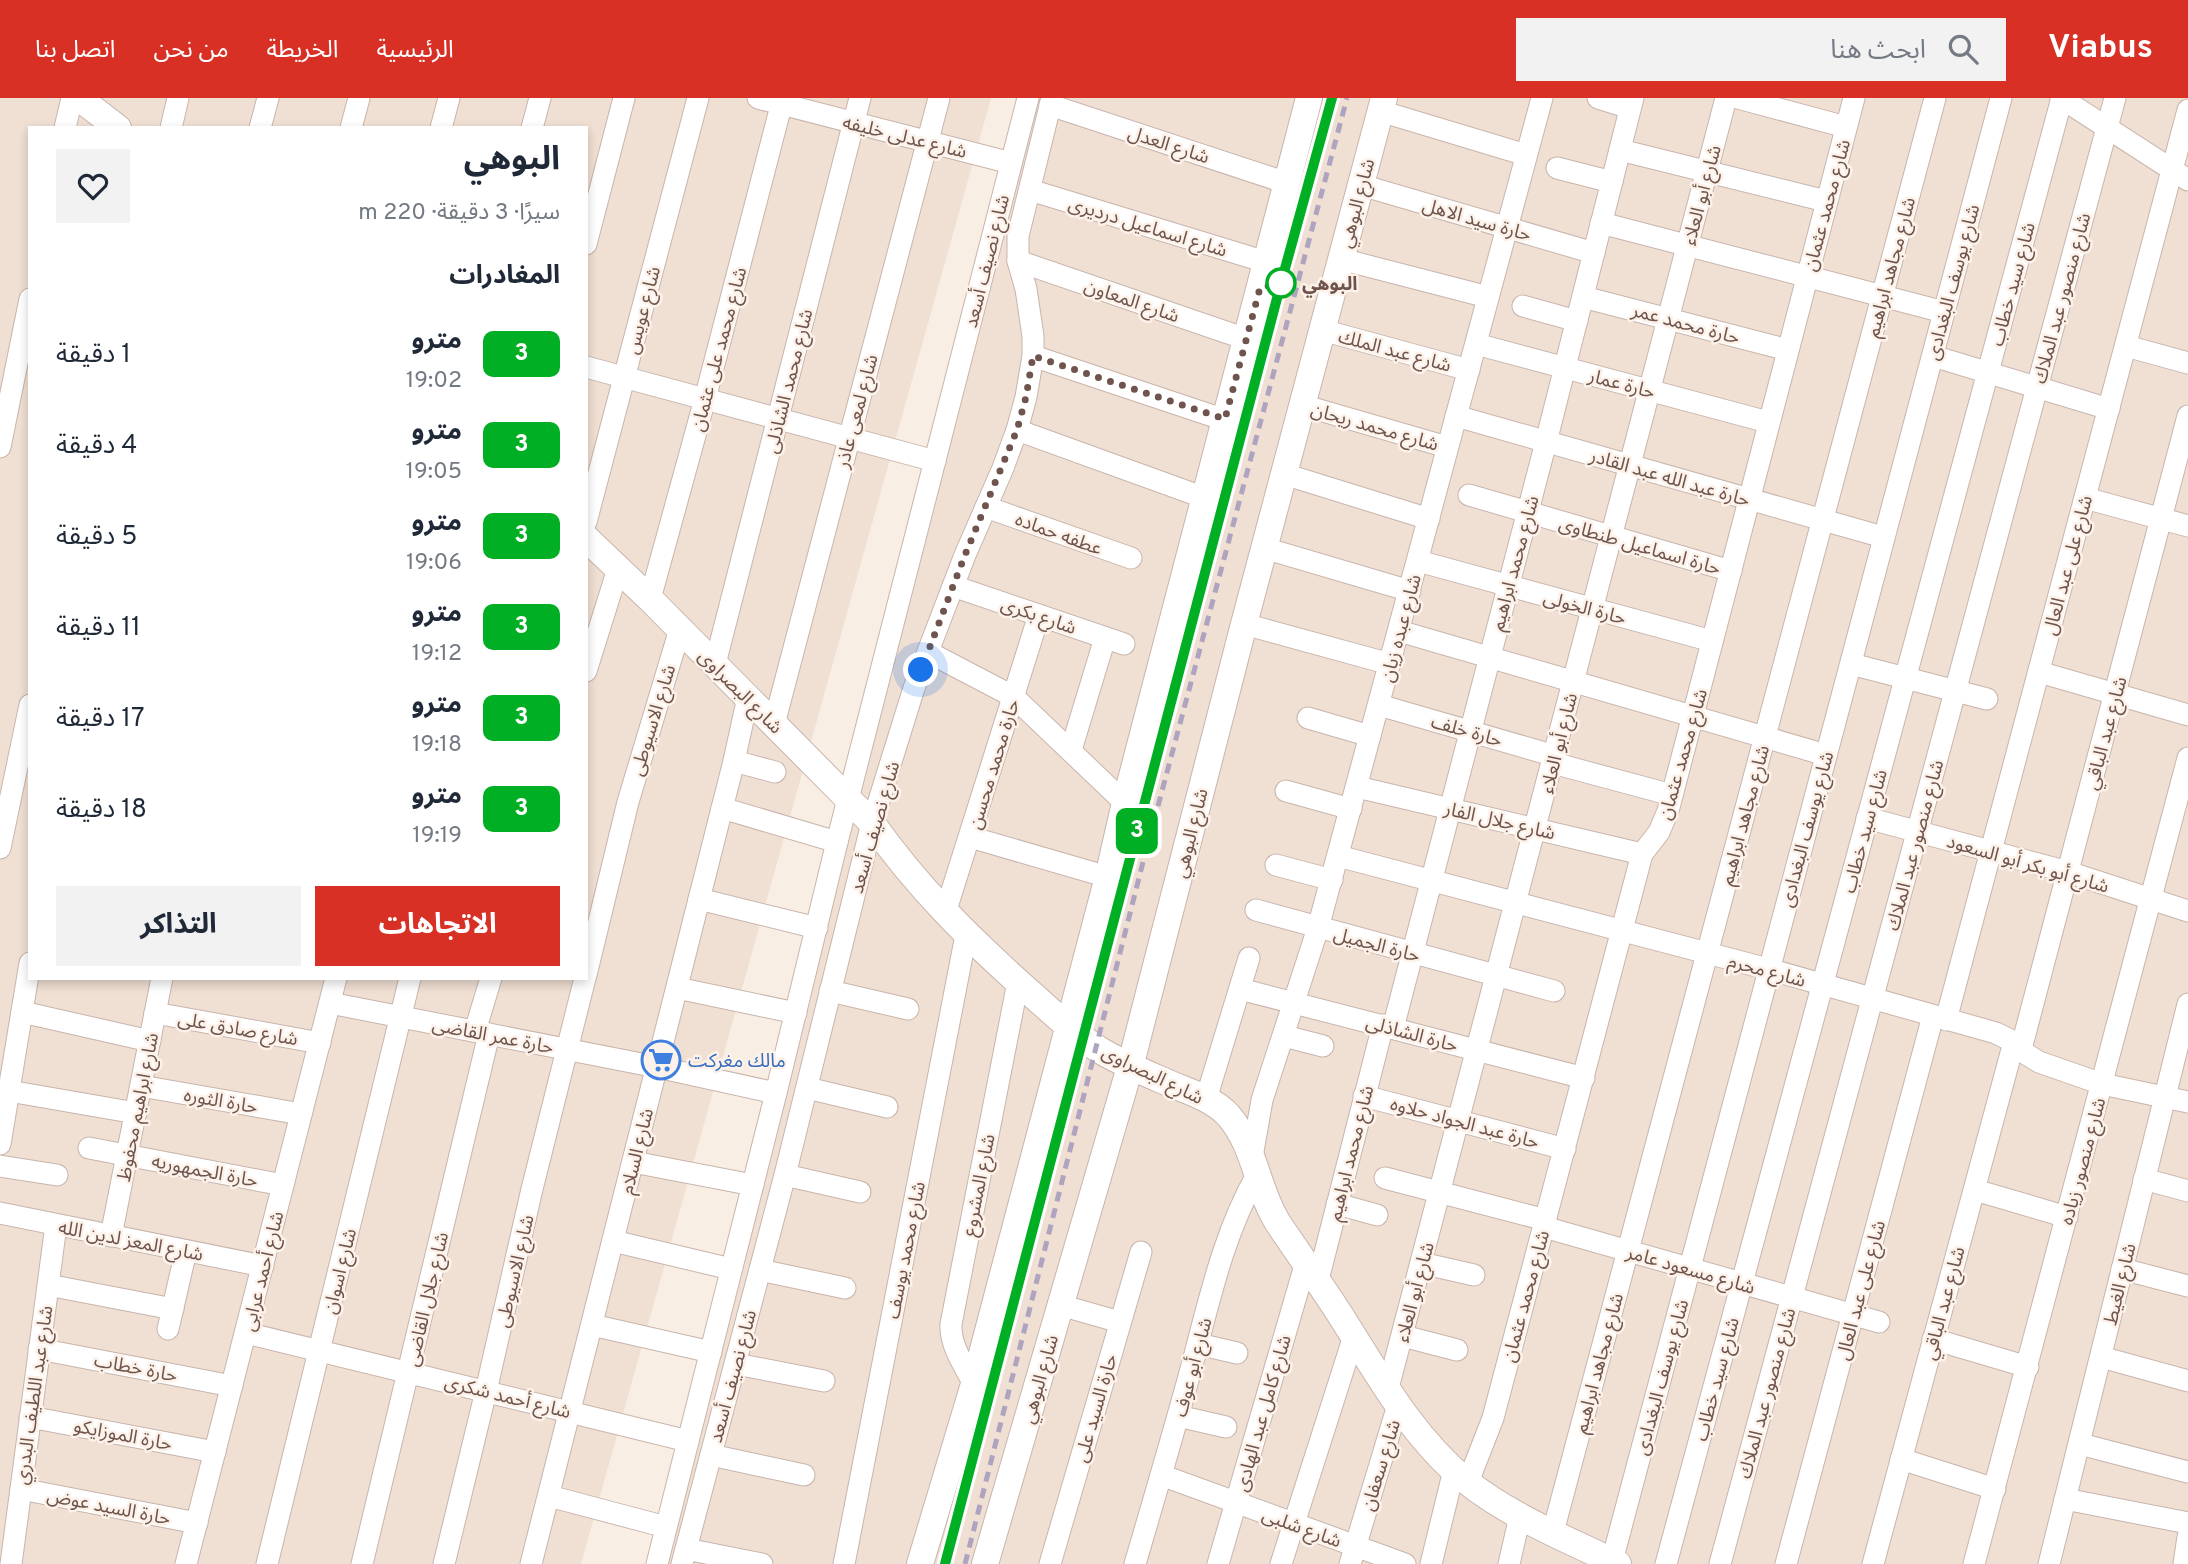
<!DOCTYPE html>
<html lang="ar">
<head>
<meta charset="utf-8">
<style>
	body { margin:0; font-family:Overpass,"Noto Sans Arabic",sans-serif; background:#f2f2f3; color:#1f2937; direction:rtl; height:100vh; display:flex; flex-direction:column; font-size:26px; white-space:nowrap }
	* { box-sizing:border-box; margin:0 }
	p { font-size:23px; color:#747a83 }
	.icon { flex:none; width:38px; height:38px; fill:none; stroke:currentColor; stroke-width:2; stroke-linecap:round; stroke-linejoin:round }
	.map { position:relative; flex:1; overflow:hidden; direction:ltr }
	.side { position:absolute; left:28px; top:28px; width:560px; height:854px; display:flex; flex-direction:column; background:#fff; border-radius:0px; box-shadow:0 4px 10px #0003; direction:rtl }
	.side>* { flex:none }
	.badge { padding:0 14px; border-radius:10px; font-size:24px; line-height:46px }
	.you { position:absolute; width:35px; height:35px; margin:-18px; border:5px solid #fff; border-radius:50%; background:#1a73e8; box-shadow:0 0 0 10px #1a73e833 }
	.map>.badge { position:absolute; translate:-50% -50%; box-shadow:0 0 0 4px #fff }
	h2 { padding:0 28px; font-size:26px; line-height:63px }
	.round { display:grid; place-items:center; flex:none; width:74px; height:74px; border-radius:0px; background:#f2f2f3 }
	.headline { display:flex; align-items:center; justify-content:space-between; height:119px; padding:0 28px }
	h1 { font-size:33px; font-weight:700; line-height:52px }
	.primary-button { display:flex; gap:14px; margin-top:auto; padding:14px 28px }
	.primary-button a { flex:1; height:80px; border-radius:0px; background:#d93025; color:#fff; font-size:28px; font-weight:700; line-height:80px; text-align:center }
	.primary-button a+a { background:#f2f2f3; color:#1f2937 }
	ul { padding:0; list-style:none }
	li { display:flex; align-items:center; gap:21px; height:91px; padding:0 28px }
	li div { flex:1 }
	li b { display:block; font-size:26px }
	li em { font-style:normal }
	li .badge { min-width:77px; font-weight:700; text-align:center }
	header { display:flex; align-items:center; gap:42px; box-sizing:border-box; height:98px; padding:0 35px; background:#d93025; color:#fff }
	header strong { font-size:33px }
	nav { display:flex; gap:38px; margin-inline-start:auto; font-size:24px }
	.search { width:490px; height:63px; background:#f2f2f3; display:flex; align-items:center; gap:18px; box-sizing:border-box; padding:0 24px; border-radius:0px; color:#747a83; font-size:26px }
	.map>svg:first-child { display:block }
</style>
</head>
<body>
<header>
<strong>Viabus</strong>
<div class="search"><svg class="icon" aria-label="search" viewBox="0 0 24 24"><circle cx="10" cy="10" r="6"/><path d="M15 15l6 6"/></svg>ابحث هنا</div>
<nav><a>الرئيسية</a><a>الخريطة</a><a>من نحن</a><a>اتصل بنا</a></nav>
</header>
<div class="map">
<svg width="2188" height="1466" viewBox="0 0 2188 1466">
	<rect width="100%" height="100%" fill="#f9eee3"/>
	<g fill="#f0dfd3" fill-rule="evenodd">
		<path d="M 0,0 L 991,0 L 581,1466 L 0,1466 ZM 30,30 L 586,30 L 586,880 L 30,880 Z"/>
		<path d="M 1039,0 L 2188,0 L 2188,1466 L 657,1466 L 970,233 Z"/>
	</g>
	<g fill="none" stroke-linecap="round" stroke-linejoin="round">
		<defs>
			<g id="minor">
				<path d="M 758,0 L 1011,65"/>
				<path d="M 1598,0 L 1630,10"/>
				<path d="M 1738,0 L 1846,29"/>
				<path d="M 2061,0 L 2188,82"/>
				<path d="M 1050,7 L 1287,85"/>
				<path d="M 1380,13 L 1526,57"/>
				<path d="M 65,30 L 72,0"/>
				<path d="M 171,30 L 178,0"/>
				<path d="M 260,30 L 268,0"/>
				<path d="M 351,30 L 359,0"/>
				<path d="M 441,30 L 449,0"/>
				<path d="M 532,30 L 540,0"/>
				<path d="M 1620,52 L 1826,103"/>
				<path d="M 1557,70 L 1612,84"/>
				<path d="M 1361,87 L 1594,155"/>
				<path d="M 1030,92 L 1266,164"/>
				<path d="M 1601,125 L 1944,214"/>
				<path d="M 586,146 L 624,0"/>
				<path d="M 1341,161 L 1488,199"/>
				<path d="M 1018,163 L 1246,241"/>
				<path d="M 1583,199 L 1788,252"/>
				<path d="M 1523,208 L 1577,223"/>
				<path d="M 1322,232 L 1469,272"/>
				<path d="M 1476,246 L 1768,324"/>
				<path d="M 2126,248 L 2188,265"/>
				<path d="M 1033,258 L 1225,322"/>
				<path d="M 1933,258 L 2109,311"/>
				<path d="M 586,269 L 935,363"/>
				<path d="M 1302,307 L 1447,349"/>
				<path d="M 1456,318 L 1883,439"/>
				<path d="M 1017,332 L 1205,400"/>
				<path d="M 0,349 L 30,201"/>
				<path d="M 1284,376 L 1429,421"/>
				<path d="M 1469,397 L 1731,473"/>
				<path d="M 2085,400 L 2188,428"/>
				<path d="M 986,409 L 1131,460"/>
				<path d="M 586,424 L 698,0"/>
				<path d="M 1264,450 L 1410,493"/>
				<path d="M 1418,463 L 1712,543"/>
				<path d="M 953,488 L 1124,546"/>
				<path d="M 650,501 L 705,301 L 783,0"/>
				<path d="M 1244,526 L 1390,566"/>
				<path d="M 1399,533 L 1826,657"/>
				<path d="M 928,554 L 1014,599 L 1125,705"/>
				<path d="M 715,566 L 860,0"/>
				<path d="M 1851,566 L 1987,601"/>
				<path d="M 586,573 L 618,471"/>
				<path d="M 2039,574 L 2188,617"/>
				<path d="M 1379,607 L 1555,658"/>
				<path d="M 1308,620 L 1370,638"/>
				<path d="M 774,626 L 939,0"/>
				<path d="M 1071,652 L 1105,540"/>
				<path d="M 734,663 L 775,674"/>
				<path d="M 1553,665 L 1672,697"/>
				<path d="M 1357,689 L 1642,756"/>
				<path d="M 1286,693 L 1351,711"/>
				<path d="M 722,710 L 837,744"/>
				<path d="M 1867,720 L 2068,774 L 2188,813"/>
				<path d="M 970,739 L 1108,779"/>
				<path d="M 0,750 L 30,607"/>
				<path d="M 1338,758 L 1768,871 L 1996,935 L 2014,944 L 2026,956 L 2039,964 L 2102,986 L 2188,1004"/>
				<path d="M 1276,767 L 1332,782"/>
				<path d="M 699,801 L 817,830"/>
				<path d="M 1256,812 L 1554,893"/>
				<path d="M 945,815 L 1039,517"/>
				<path d="M 586,877 L 628,704 L 680,531"/>
				<path d="M 677,890 L 796,915"/>
				<path d="M 1240,891 L 1584,980"/>
				<path d="M 830,893 L 908,911"/>
				<path d="M 330,905 L 657,969 L 776,995"/>
				<path d="M 22,914 L 150,943"/>
				<path d="M 155,915 L 320,945"/>
				<path d="M 1946,922 L 2188,12"/>
				<path d="M 1393,930 L 1546,344 L 1633,0"/>
				<path d="M 475,933 L 491,880"/>
				<path d="M 1284,938 L 1323,948"/>
				<path d="M 2021,951 L 2188,318"/>
				<path d="M 141,988 L 301,1016"/>
				<path d="M 807,990 L 887,1009"/>
				<path d="M 9,993 L 136,1015"/>
				<path d="M 1364,998 L 1565,1051"/>
				<path d="M 1206,1001 L 1249,860"/>
				<path d="M 0,1046 L 30,865"/>
				<path d="M 89,1050 L 283,1087"/>
				<path d="M 1252,1059 L 1262,1002 L 1318,830 L 1542,0"/>
				<path d="M 633,1064 L 753,1087"/>
				<path d="M 0,1068 L 57,1077"/>
				<path d="M 785,1077 L 860,1094"/>
				<path d="M 1385,1080 L 1546,1122"/>
				<path d="M 2144,1081 L 2188,1093"/>
				<path d="M 1975,1092 L 2067,1119"/>
				<path d="M 1337,1106 L 1377,1117"/>
				<path d="M 0,1115 L 263,1168"/>
				<path d="M 1544,1129 L 1879,1224"/>
				<path d="M 111,1138 L 162,880"/>
				<path d="M 613,1143 L 731,1171"/>
				<path d="M 1421,1165 L 1474,1177"/>
				<path d="M 2122,1171 L 2188,1188"/>
				<path d="M 760,1172 L 845,1190"/>
				<path d="M 1318,1182 L 1383,927"/>
				<path d="M 48,1187 L 173,1211"/>
				<path d="M 1060,1207 L 1120,1224"/>
				<path d="M 592,1227 L 711,1254"/>
				<path d="M 168,1231 L 186,1153"/>
				<path d="M 246,1235 L 688,1343"/>
				<path d="M 1403,1238 L 1457,1252"/>
				<path d="M 1933,1241 L 2028,1269"/>
				<path d="M 1198,1246 L 1237,1255"/>
				<path d="M 39,1251 L 232,1288"/>
				<path d="M 2101,1259 L 2188,1283"/>
				<path d="M 736,1266 L 824,1283"/>
				<path d="M 974,1286 C 964,1267 950,1248 951,1226 L 1018,884"/>
				<path d="M 1388,1290 L 1726,0"/>
				<path d="M 1178,1318 L 1226,1329"/>
				<path d="M 30,1319 L 215,1354"/>
				<path d="M 2080,1346 L 2188,1374"/>
				<path d="M 711,1357 L 804,1377"/>
				<path d="M 1901,1361 L 1995,1391"/>
				<path d="M 1161,1377 L 1405,1466"/>
				<path d="M 1468,1384 L 1493,1320 L 1642,756 L 1659,734 L 1668,713 L 1854,0"/>
				<path d="M 21,1391 L 197,1425"/>
				<path d="M 549,1398 L 666,1429"/>
				<path d="M 2065,1401 L 2188,1425"/>
				<path d="M 1553,1434 L 1935,0"/>
				<path d="M 686,1451 L 762,1466"/>
				<path d="M 1612,1463 L 2001,0"/>
				<path d="M 11,1466 L 56,1127"/>
				<path d="M 186,1466 L 336,880"/>
				<path d="M 267,1466 L 410,880"/>
				<path d="M 362,1466 L 489,936"/>
				<path d="M 444,1466 L 486,1293 L 532,1091 L 585,880"/>
				<path d="M 531,1466 L 734,663 L 748,599"/>
				<path d="M 657,1466 L 776,995 L 837,744 L 1028,0"/>
				<path d="M 682,1466 L 785,1077 L 872,725 L 914,590 L 965,457 L 1003,370 L 1017,332 L 1026,299 L 1033,258 L 1033,238 L 1026,191 L 1018,163 L 1018,138 L 1052,0"/>
				<path d="M 844,1466 L 966,837"/>
				<path d="M 1050,1466 L 1141,1154"/>
				<path d="M 1135,1466 C 1154,1401 1173,1337 1191,1271 C 1209,1204 1223,1136 1258,1075"/>
				<path d="M 1218,1466 L 1306,1164"/>
				<path d="M 1281,1466 L 1354,1238"/>
				<path d="M 1350,1466 L 1398,1307"/>
				<path d="M 1431,1466 L 1454,1372"/>
				<path d="M 1509,1466 L 1520,1418"/>
				<path d="M 1666,1466 L 2062,0"/>
				<path d="M 1720,1466 L 2115,0"/>
				<path d="M 1786,1466 L 1933,918"/>
				<path d="M 1873,1466 L 2014,944"/>
				<path d="M 1974,1466 L 2188,660"/>
				<path d="M 2049,1466 L 2188,906"/>
				<path d="M 2184,1466 L 2188,1439"/>
			</g>
			<g id="tertiary">
				<path d="M 79,0 L 118,30"/>
				<path d="M 586,440 L 650,501 L 872,725 C 917,789 969,840 1027,892 C 1050,912 1072,934 1098,951 C 1119,964 1143,974 1166,984 C 1187,993 1212,1000 1228,1017 C 1256,1049 1256,1090 1278,1125 C 1298,1155 1319,1184 1339,1215 C 1376,1273 1411,1338 1466,1383 C 1511,1419 1567,1441 1618,1466"/>
				<path d="M 920,1466 L 974,1286 L 1108,779 L 1125,705 L 1309,0"/>
				<path d="M 985,1466 L 1130,969 L 1244,526 L 1384,0"/>
			</g>
		</defs>
		<use href="#minor" stroke="#c8b5ac" stroke-width="23"/>
		<use href="#tertiary" stroke="#c8b5ac" stroke-width="28"/>
		<use href="#minor" stroke="#fff" stroke-width="21"/>
		<use href="#tertiary" stroke="#fff" stroke-width="26"/>
		<g stroke="#afa4c0" stroke-width="5" stroke-dasharray="10 7" stroke-linecap="butt">
			<path d="M 945,1466 L 1281,185 L 1332,0"/>
			<path d="M 965,1466 L 1142,768 L 1347,0"/>
		</g>
	</g>
	<g fill="none" stroke-linecap="round" stroke-linejoin="round">
		<defs>
			<path id="line" d="M 945,1466 L 1281,185 L 1332,0"/>
		</defs>
		<use href="#line" stroke="#fff" stroke-width="16"/>
		<use href="#line" stroke="#00af23" stroke-width="10"/>
		<path stroke="#6e544d" stroke-width="7" stroke-dasharray="0 12.6" d="M 921,572 L 965,457 L 1017,332 L 1026,299 L 1033,258 L 1225,321 L 1260,190 L 1281,185"/>
	</g>
	<defs>
		<symbol id="supermarket-ring" viewBox="-11 -11 22 22"><circle r="9.5" fill="#fcf2e9" stroke="#3f7fe0" stroke-width="1.5"/><path d="M-6-5.5h2.5l.6 2H6L4.5 2H-2.5L-4.4-4H-6ZM-1.5 3.2a1.3 1.3 0 1 0 .1 0ZM3 3.2a1.3 1.3 0 1 0 .1 0Z" fill="#3f7fe0"/></symbol>
	</defs>
	<g fill-rule="evenodd">
		<use href="#supermarket-ring" x="639" y="940" width="44" height="44"/>
	</g>
	<circle fill="#fff" stroke="#00af23" stroke-width="3.5" cx="1281" cy="185" r="14"/>
	<g text-anchor="middle" stroke-width="5" stroke-linejoin="round" paint-order="stroke">
		<g font-size="19" fill="#6e544d" stroke="#fcf2e9">
			<text transform="translate(905 38) rotate(14)" y="7">شارع عدلى خليفه</text>
			<text transform="translate(1169 46) rotate(18)" y="7">شارع العدل</text>
			<text transform="translate(1701 97) rotate(-75)" y="7">شارع أبو العلاء</text>
			<text transform="translate(1356 105) rotate(-75)" y="7">شارع البوهي</text>
			<text transform="translate(1826 107) rotate(-75)" y="7">شارع محمد عثمان</text>
			<text transform="translate(1477 121) rotate(16)" y="7">حارة سيد الاهل</text>
			<text transform="translate(1148 128) rotate(17)" y="7">شارع اسماعيل درديرى</text>
			<text transform="translate(986 163) rotate(-76)" y="7">شارع نصيف أسعد</text>
			<text transform="translate(1890 169) rotate(-75)" y="7">شارع مجاهد ابراهيم</text>
			<text transform="translate(1952 184) rotate(-75)" y="7">شارع يوسف البغدادى</text>
			<text transform="translate(2012 186) rotate(-75)" y="7">شارع سيد خطاب</text>
			<text transform="translate(2061 200) rotate(-75)" y="7">شارع منصور عبد الملاك</text>
			<text transform="translate(1132 202) rotate(19)" y="7">شارع المعاون</text>
			<text transform="translate(642 212) rotate(-75)" y="7">شارع عويس</text>
			<text transform="translate(1686 225) rotate(15)" y="7">حارة محمد عمر</text>
			<text transform="translate(718 251) rotate(-75)" y="7">شارع محمد على عثمان</text>
			<text transform="translate(1395 252) rotate(15)" y="7">شارع عبد الملك</text>
			<text transform="translate(788 283) rotate(-76)" y="7">شارع محمد الشاذلى</text>
			<text transform="translate(1622 285) rotate(15)" y="7">حارة عمار</text>
			<text transform="translate(856 313) rotate(-75)" y="7">شارع لمعى عاذر</text>
			<text transform="translate(1375 328) rotate(16)" y="7">شارع محمد ريحان</text>
			<text transform="translate(1670 379) rotate(16)" y="7">حارة عبد الله عبد القادر</text>
			<text transform="translate(1059 435) rotate(20)" y="7">عطفه حماده</text>
			<text transform="translate(1640 447) rotate(16)" y="7">حارة اسماعيل طنطاوى</text>
			<text transform="translate(1514 465) rotate(-75)" y="7">شارع محمد ابراهيم</text>
			<text transform="translate(2067 467) rotate(-75)" y="7">شارع على عبد العال</text>
			<text transform="translate(1585 509) rotate(15)" y="7">حارة الخولى</text>
			<text transform="translate(1039 517) rotate(19)" y="7">شارع بكرى</text>
			<text transform="translate(1400 530) rotate(-75)" y="7">شارع عبده زيان</text>
			<text transform="translate(741 593) rotate(45)" y="7">شارع البصراوى</text>
			<text transform="translate(652 622) rotate(-73)" y="7">شارع الاسيوطى</text>
			<text transform="translate(1467 632) rotate(16)" y="7">حارة خلف</text>
			<text transform="translate(2105 635) rotate(-75)" y="7">شارع عبد الباقي</text>
			<text transform="translate(1558 645) rotate(-76)" y="7">شارع أبو العلاء</text>
			<text transform="translate(1682 656) rotate(-74)" y="7">شارع محمد عثمان</text>
			<text transform="translate(993 666) rotate(-73)" y="7">حارة محمد محسن</text>
			<text transform="translate(1744 717) rotate(-75)" y="7">شارع مجاهد ابراهيم</text>
			<text transform="translate(1500 722) rotate(13)" y="7">شارع جلال الفار</text>
			<text transform="translate(874 729) rotate(-74)" y="7">شارع نصيف أسعد</text>
			<text transform="translate(1806 731) rotate(-75)" y="7">شارع يوسف البغدادى</text>
			<text transform="translate(1864 733) rotate(-75)" y="7">شارع سيد خطاب</text>
			<text transform="translate(1190 735) rotate(-76)" y="7">شارع البوهي</text>
			<text transform="translate(1914 747) rotate(-75)" y="7">شارع منصور عبد الملاك</text>
			<text transform="translate(2028 765) rotate(16)" y="7">شارع أبو بكر أبو السعود</text>
			<text transform="translate(1377 846) rotate(15)" y="7">حارة الجميل</text>
			<text transform="translate(1767 872) rotate(15)" y="7">شارع محرم</text>
			<text transform="translate(238 930) rotate(10)" y="7">شارع صادق على</text>
			<text transform="translate(1412 935) rotate(15)" y="7">حارة الشاذلى</text>
			<text transform="translate(493 937) rotate(11)" y="7">حارة عمر القاضى</text>
			<text transform="translate(1153 976) rotate(26)" y="7">شارع البصراوى</text>
			<text transform="translate(221 1002) rotate(10)" y="7">حارة الثوره</text>
			<text transform="translate(137 1009) rotate(-79)" y="7">شارع ابراهيم محفوظ</text>
			<text transform="translate(1465 1024) rotate(15)" y="7">حارة عبد الجواد حلاوه</text>
			<text transform="translate(636 1053) rotate(-76)" y="7">شارع السلام</text>
			<text transform="translate(1350 1055) rotate(-76)" y="7">شارع محمد ابراهيم</text>
			<text transform="translate(2082 1063) rotate(-75)" y="7">شارع منصور زياده</text>
			<text transform="translate(205 1072) rotate(11)" y="7">حارة الجمهوريه</text>
			<text transform="translate(978 1087) rotate(-79)" y="7">شارع المشروع</text>
			<text transform="translate(131 1142) rotate(11)" y="7">شارع المعز لدين الله</text>
			<text transform="translate(905 1152) rotate(-79)" y="7">شارع محمد يوسف</text>
			<text transform="translate(1691 1171) rotate(16)" y="7">شارع مسعود عامر</text>
			<text transform="translate(262 1173) rotate(-76)" y="7">شارع أحمد عرابى</text>
			<text transform="translate(339 1173) rotate(-76)" y="7">شارع اسوان</text>
			<text transform="translate(514 1173) rotate(-77)" y="7">شارع الاسيوطى</text>
			<text transform="translate(2119 1186) rotate(-76)" y="7">شارع الغيط</text>
			<text transform="translate(1860 1192) rotate(-75)" y="7">شارع على عبد العال</text>
			<text transform="translate(1414 1194) rotate(-75)" y="7">شارع أبو العلاء</text>
			<text transform="translate(1525 1198) rotate(-75)" y="7">شارع محمد عثمان</text>
			<text transform="translate(426 1201) rotate(-77)" y="7">شارع جلال القاضى</text>
			<text transform="translate(1943 1205) rotate(-75)" y="7">شارع عبد الباقي</text>
			<text transform="translate(1598 1265) rotate(-75)" y="7">شارع مجاهد ابراهيم</text>
			<text transform="translate(136 1269) rotate(11)" y="7">حارة خطاب</text>
			<text transform="translate(1192 1269) rotate(-75)" y="7">شارع أبو عوف</text>
			<text transform="translate(732 1278) rotate(-75)" y="7">شارع نصيف أسعد</text>
			<text transform="translate(1661 1279) rotate(-75)" y="7">شارع يوسف البغدادى</text>
			<text transform="translate(1039 1281) rotate(-74)" y="7">شارع البوهي</text>
			<text transform="translate(1716 1281) rotate(-75)" y="7">شارع سيد خطاب</text>
			<text transform="translate(1766 1295) rotate(-75)" y="7">شارع منصور عبد الملاك</text>
			<text transform="translate(33 1297) rotate(-82)" y="7">شارع عبد اللطيف البدري</text>
			<text transform="translate(508 1298) rotate(14)" y="7">شارع أحمد شكرى</text>
			<text transform="translate(1095 1310) rotate(-74)" y="7">حارة السيد على</text>
			<text transform="translate(1262 1315) rotate(-74)" y="7">شارع كامل عبد الهادى</text>
			<text transform="translate(123 1336) rotate(11)" y="7">حارة الموزايكو</text>
			<text transform="translate(1380 1367) rotate(-73)" y="7">شارع سعفان</text>
			<text transform="translate(109 1408) rotate(11)" y="7">حارة السيد عوض</text>
			<text transform="translate(1302 1429) rotate(20)" y="7">شارع شلبى</text>
		</g>
		<g font-size="19" font-weight="bold" fill="#6e544d" stroke="#fcf2e9" text-anchor="start">
			<text x="1302" y="192">البوهي</text>
		</g>
		<g font-size="19" fill="#366cbe" stroke="#fcf2e9" text-anchor="start">
			<text x="688" y="969">مالك مغركت</text>
		</g>
	</g>
</svg>
<div class="you" style="left:921px;top:572px"></div>
<b class="badge" style="left:1137px;top:733px;background:#00af23;color:#fff">3</b>
<section class="side">
<div class="headline"><div><h1>البوهي</h1><p>سيرًا · 3 دقيقة · 220 m</p></div><a class="round"><svg class="icon" aria-label="heart" viewBox="0 0 24 24"><path d="M12 20l-8-8c-3-5 5-10 8-4 3-6 11-1 8 4z"/></svg></a></div>
<h2>المغادرات</h2>
<ul>
<li><span class="badge" style="background:#00af23;color:#fff">3</span><div><b>مترو</b><p>19:02</p></div><em>1 دقيقة</em></li>
<li><span class="badge" style="background:#00af23;color:#fff">3</span><div><b>مترو</b><p>19:05</p></div><em>4 دقيقة</em></li>
<li><span class="badge" style="background:#00af23;color:#fff">3</span><div><b>مترو</b><p>19:06</p></div><em>5 دقيقة</em></li>
<li><span class="badge" style="background:#00af23;color:#fff">3</span><div><b>مترو</b><p>19:12</p></div><em>11 دقيقة</em></li>
<li><span class="badge" style="background:#00af23;color:#fff">3</span><div><b>مترو</b><p>19:18</p></div><em>17 دقيقة</em></li>
<li><span class="badge" style="background:#00af23;color:#fff">3</span><div><b>مترو</b><p>19:19</p></div><em>18 دقيقة</em></li>
</ul>
<div class="primary-button"><a>الاتجاهات</a><a>التذاكر</a></div>
</section>
</div>
</body>
</html>
